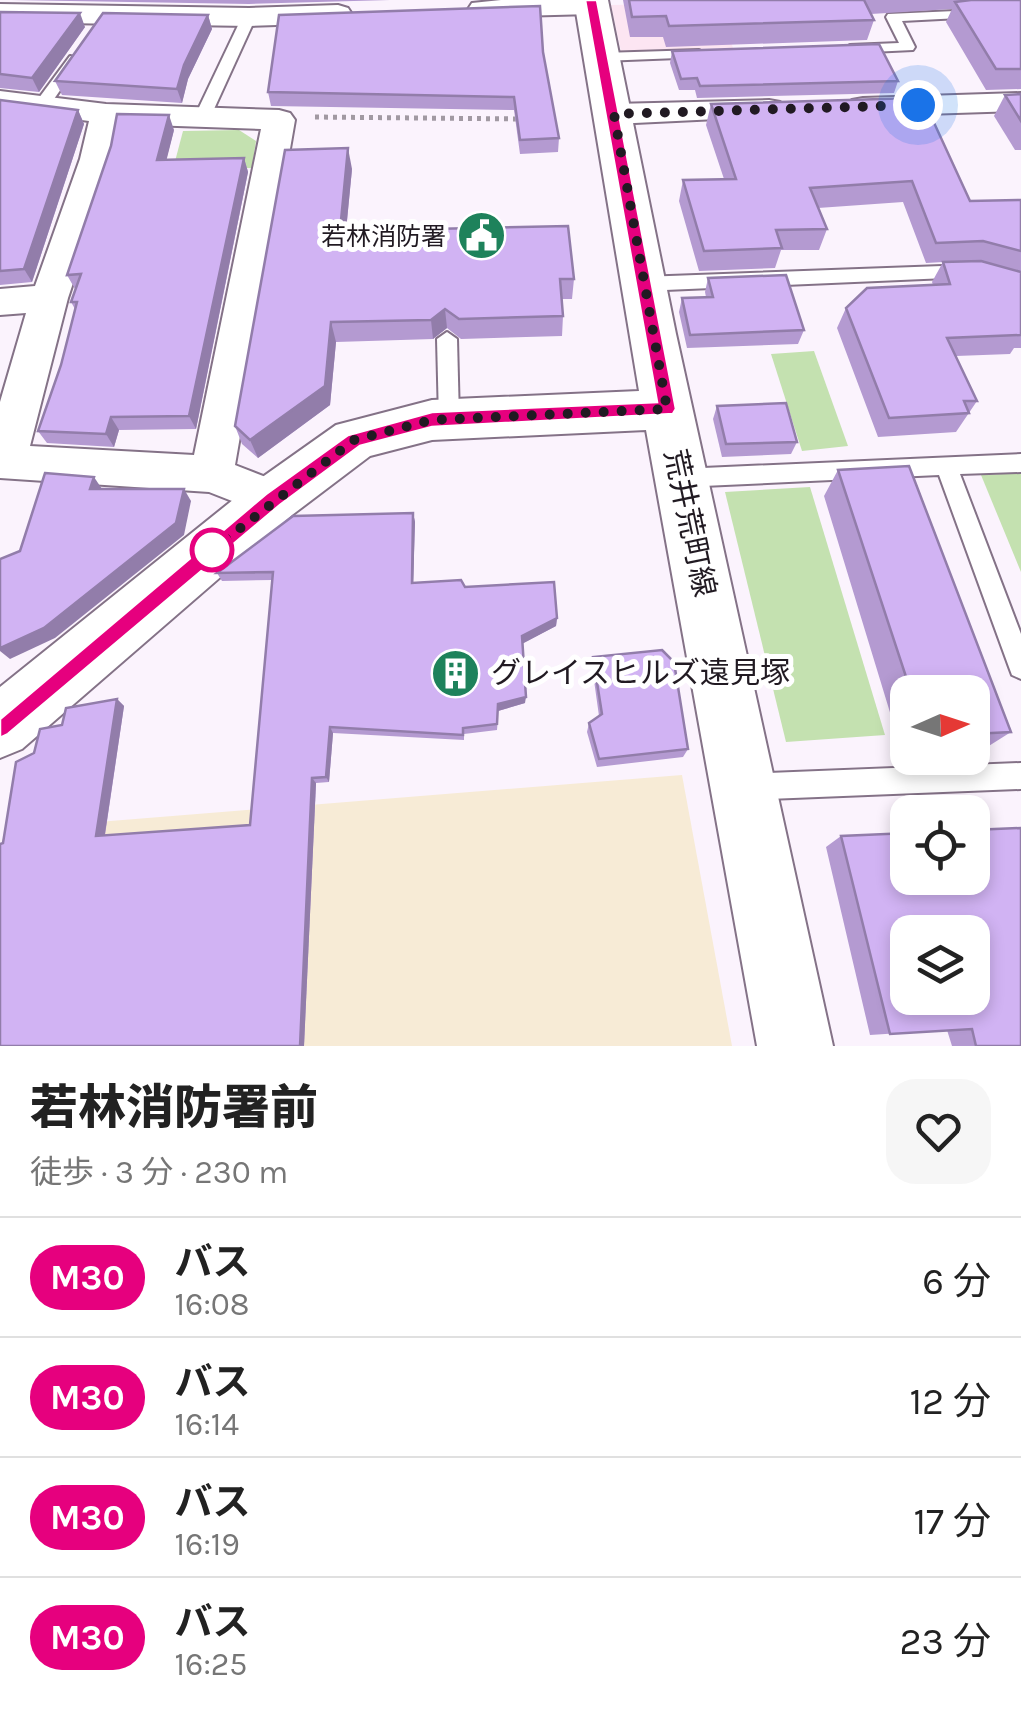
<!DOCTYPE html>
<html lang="ja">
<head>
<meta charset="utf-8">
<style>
	body { margin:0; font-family:Karla,"Noto Sans JP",sans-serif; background:#f6f6f6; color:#222; height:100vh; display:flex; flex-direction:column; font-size:38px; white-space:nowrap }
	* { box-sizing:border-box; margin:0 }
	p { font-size:32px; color:#767676 }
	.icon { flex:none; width:55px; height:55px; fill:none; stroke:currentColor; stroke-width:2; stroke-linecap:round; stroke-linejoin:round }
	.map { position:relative; height:1046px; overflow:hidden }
	.drawer { display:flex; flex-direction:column; background:#fff; flex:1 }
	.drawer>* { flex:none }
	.badge { padding:0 20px; border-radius:32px; font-size:35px; line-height:65px }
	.needle { width:65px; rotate:87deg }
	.controls { position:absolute; left:890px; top:675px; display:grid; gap:20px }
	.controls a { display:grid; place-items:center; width:100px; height:100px; border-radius:20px; background:#fff; box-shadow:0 5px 15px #0003; font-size:50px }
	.you { position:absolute; width:50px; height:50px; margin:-25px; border:8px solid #fff; border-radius:50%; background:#1a73e8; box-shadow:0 0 0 15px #1a73e833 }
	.map>.badge { position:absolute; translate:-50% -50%; box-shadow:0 0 0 5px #fff }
	.round { display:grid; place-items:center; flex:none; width:105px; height:105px; border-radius:30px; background:#f6f6f6 }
	.head { display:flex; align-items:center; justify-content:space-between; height:170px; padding:0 30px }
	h1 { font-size:48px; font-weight:800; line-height:75px }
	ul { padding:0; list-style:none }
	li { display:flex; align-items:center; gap:30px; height:120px; padding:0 30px; border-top:2px solid #e0e0e0 }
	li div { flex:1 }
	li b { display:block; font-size:38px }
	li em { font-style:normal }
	li .badge { min-width:110px; font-weight:700; text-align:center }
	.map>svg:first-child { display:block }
</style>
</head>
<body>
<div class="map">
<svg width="1021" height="1046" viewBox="0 0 1021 1046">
	<rect width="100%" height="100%" fill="#fbf3fd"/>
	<path fill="#f7ebd6" d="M 682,775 L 732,1046 L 0,1046 L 2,839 L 98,822 Z"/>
	<path fill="#fce5f2" d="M 718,3 L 733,48 L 621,51 L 611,5 Z"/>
	<g fill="#c4e1b0">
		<path d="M 239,130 L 256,141 L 252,168 L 173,169 L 183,131 Z"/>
		<path d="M 814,351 L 848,446 L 802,451 L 771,354 Z"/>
		<path d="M 1021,473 L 1021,572 L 981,475 Z"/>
		<path d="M 810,487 L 885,735 L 786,742 L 725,492 Z"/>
	</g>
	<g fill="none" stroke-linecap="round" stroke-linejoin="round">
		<defs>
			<g id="lane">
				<path d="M 955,11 L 960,12 L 960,18 L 902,21 L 915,47 L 913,50 L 850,53 L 843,49 L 850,45 L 899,43 L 886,17 L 888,14 Z"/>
				<path d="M 249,13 L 256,17 L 209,120 L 195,123 L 193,120 L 242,17 Z"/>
				<path d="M 699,50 L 706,54 L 704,57 L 602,61 L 595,57 L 602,53 Z"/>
				<path d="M 70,56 L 82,59 L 47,109 L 35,109 L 33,106 Z"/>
				<path d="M 970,265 L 1021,278 L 1021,292 L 970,277 L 642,291 L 633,284 L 642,277 Z"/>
				<path d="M 447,332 L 457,339 L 459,419 L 449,427 L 439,419 L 437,339 Z"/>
				<path d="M 1021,454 L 1021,472 L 960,474 L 1021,634 L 1021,679 L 1012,675 L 1009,667 L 939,475 L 681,487 L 673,484 L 670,478 L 673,472 L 681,469 Z"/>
				<path d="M 1021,763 L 1021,789 L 745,800 L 736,796 L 732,787 L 736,778 L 745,774 Z"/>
			</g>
			<g id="street">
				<path d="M 501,0 L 602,0 L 606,6 L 602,12 L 592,14 L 482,17 L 472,15 L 468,9 L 472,3 Z"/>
				<path d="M 0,4 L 249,8 L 338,5 L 348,8 L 352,14 L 348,20 L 338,23 L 249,26 L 0,22 Z"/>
				<path d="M 0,91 L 106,104 L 279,110 L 290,113 L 295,120 L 235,465 L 289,486 L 295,499 L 289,512 L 273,517 L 209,492 L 0,478 L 0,402 L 26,313 L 0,315 L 0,289 L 35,286 L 80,159 L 89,121 L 0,109 ZM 120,124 L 261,129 L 194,455 L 30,446 L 68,298 L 114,159 Z"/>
				<path d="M 1021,93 L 1021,111 L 863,116 L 852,114 L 847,107 L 852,100 L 863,98 Z"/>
				<path d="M 769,100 L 780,102 L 785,109 L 780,116 L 614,124 L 603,121 L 598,114 L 603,107 L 614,104 Z"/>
			</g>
			<path id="secondary" d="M 574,0 L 608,0 L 676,334 L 833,1046 L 757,1046 L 646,430 L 432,440 L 370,456 L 292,515 L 22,749 L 0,758 L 0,687 L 254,483 L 336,425 L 432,400 L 639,391 Z"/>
		</defs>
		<use href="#lane" stroke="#847287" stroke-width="4"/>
		<use href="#street" stroke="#847287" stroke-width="4"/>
		<use href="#secondary" stroke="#847287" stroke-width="4"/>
		<path stroke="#a199a2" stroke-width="5" stroke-dasharray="4 5" stroke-linecap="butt" d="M 315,117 L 522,119"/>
		<use href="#lane" fill="#fff" fill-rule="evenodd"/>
		<use href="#street" fill="#fff" fill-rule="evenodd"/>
		<use href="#secondary" fill="#fff" fill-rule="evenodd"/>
	</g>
	<g fill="#b49ad1">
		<path d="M 11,0 L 390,0 L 249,4 Z"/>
		<path d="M 623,0 L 1021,0 L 1021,89 L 986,90 L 946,22 L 952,9 L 871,14 L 874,20 L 867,40 L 666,47 L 663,37 L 630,37 Z"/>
		<path d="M 0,12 L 85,27 L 39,92 L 0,88 Z"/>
		<path d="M 208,15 L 212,29 L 188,79 L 182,103 L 62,95 L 55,81 Z"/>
		<path d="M 672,51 L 898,81 L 894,93 L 697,98 L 695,90 L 679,90 L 670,63 Z"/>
		<path d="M 543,52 L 559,138 L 558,152 L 520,154 L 514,110 L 271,106 L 268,92 Z"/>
		<path d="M 1021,94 L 1021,150 L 1015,150 L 994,116 L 1005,95 Z"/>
		<path d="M 0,100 L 78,110 L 84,124 L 32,282 L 0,285 Z"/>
		<path d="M 711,104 L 970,201 L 1021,200 L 1021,348 L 1014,348 L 1010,354 L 956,356 L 977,401 L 956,432 L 878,437 L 837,328 L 846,308 L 933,285 L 932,282 L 943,262 L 926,263 L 903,202 L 818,208 L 827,229 L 819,250 L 781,250 L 775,268 L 699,271 L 679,201 L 683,180 L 724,179 L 706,125 Z"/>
		<path d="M 174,130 L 166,160 L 244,158 L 248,172 L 196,429 L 119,430 L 114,447 L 47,443 L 38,431 L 61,365 L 75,309 L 71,302 L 75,289 L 67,275 Z"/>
		<path d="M 352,169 L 346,231 L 574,279 L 572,299 L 562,299 L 563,316 L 562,336 L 461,339 L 447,328 L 433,339 L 336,342 L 330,405 L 258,458 L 242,444 L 235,426 Z"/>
		<path d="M 708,278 L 804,330 L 798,344 L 687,348 L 679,312 L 682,298 L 706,297 L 705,292 Z"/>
		<path d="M 717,406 L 797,442 L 791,454 L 722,457 L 713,419 Z"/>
		<path d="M 838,470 L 1011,732 L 984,749 L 972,750 L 972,692 L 908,692 L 908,754 L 903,755 L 824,496 Z"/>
		<path d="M 413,513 L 415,522 L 413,583 L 465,587 L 557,618 L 556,626 L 523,643 L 525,703 L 498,711 L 497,730 L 464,734 L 464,740 L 333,733 L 329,782 L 316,783 L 304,1046 L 0,1046 L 3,843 L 34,753 L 62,725 L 117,699 L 124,706 L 105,835 L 250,825 L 272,580 L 222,581 L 217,573 Z"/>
		<path d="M 593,657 L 688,749 L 683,757 L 597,767 L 587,732 L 589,723 L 599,716 L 592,666 Z"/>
		<path d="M 841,836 L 1021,1046 L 952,1046 L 947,1030 L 870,1035 L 826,847 Z"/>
	</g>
	<g fill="#927daa">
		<path d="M 80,13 L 85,27 L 39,92 L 32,78 Z"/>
		<path d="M 208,15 L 212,29 L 188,79 L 182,103 L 177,89 L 184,65 Z"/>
		<path d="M 78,110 L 84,124 L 32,282 L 24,269 Z"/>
		<path d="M 169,115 L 174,130 L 163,174 L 157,160 Z"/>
		<path d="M 348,148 L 352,169 L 344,251 L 340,231 Z"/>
		<path d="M 244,158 L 248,172 L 196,429 L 189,416 Z"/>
		<path d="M 445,309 L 447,328 L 433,339 L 431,320 Z"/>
		<path d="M 331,322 L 336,342 L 330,405 L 258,458 L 250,440 Z"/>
		<path d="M 111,417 L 119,430 L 114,447 L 106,434 Z"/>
		<path d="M 94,477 L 102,489 L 90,489 Z"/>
		<path d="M 184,489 L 191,501 L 184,535 L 55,638 L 10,659 L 0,651 L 0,648 Z"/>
		<path d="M 413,513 L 415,522 L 413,590 L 412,583 Z"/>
		<path d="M 557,618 L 556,626 L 522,644 L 522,636 Z"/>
		<path d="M 526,697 L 525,703 L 498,711 L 497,730 L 498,704 Z"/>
		<path d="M 117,699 L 124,706 L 104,840 L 96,836 Z"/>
		<path d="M 330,727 L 333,733 L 329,782 L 326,777 Z"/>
		<path d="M 312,778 L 316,783 L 304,1046 L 300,1046 Z"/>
	</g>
	<g fill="#d1b3f3" stroke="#927daa" stroke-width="2.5" fill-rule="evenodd">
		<path d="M 629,0 L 864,0 L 874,20 L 669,26 L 666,16 L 632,17 Z"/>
		<path d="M 971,0 L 1021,0 L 1021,69 L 996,69 L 955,2 Z"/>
		<path d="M 540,6 L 543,52 L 559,138 L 520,140 L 514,97 L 268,92 L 279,15 Z"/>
		<path d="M 0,12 L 80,13 L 32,78 L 0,74 Z"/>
		<path d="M 103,13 L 208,15 L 184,65 L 177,89 L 55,81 Z"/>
		<path d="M 879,44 L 898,81 L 700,86 L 697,78 L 681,79 L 672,51 Z"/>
		<path d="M 1021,94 L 1021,121 L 1005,95 Z"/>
		<path d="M 915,98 L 924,102 L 930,114 L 970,201 L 1021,200 L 1021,251 L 983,241 L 936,243 L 912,181 L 810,188 L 827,229 L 776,230 L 782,248 L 704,251 L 683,180 L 736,179 L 711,104 Z"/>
		<path d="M 0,100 L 78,110 L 24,269 L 0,271 Z"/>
		<path d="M 117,114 L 169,115 L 157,160 L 244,158 L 189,416 L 111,417 L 106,434 L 38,431 L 61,365 L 77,302 L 71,302 L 81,274 L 67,275 L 111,146 Z"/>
		<path d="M 348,148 L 340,231 L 568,226 L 574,279 L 560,279 L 563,316 L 459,319 L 445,309 L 431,320 L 331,322 L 325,386 L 250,440 L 235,426 L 285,150 Z"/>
		<path d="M 981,261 L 1021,272 L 1021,335 L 947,338 L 977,401 L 964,401 L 969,413 L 889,418 L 846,308 L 867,288 L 950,284 L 943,262 Z"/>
		<path d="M 786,275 L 804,330 L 690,335 L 682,298 L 713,297 L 708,278 Z"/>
		<path d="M 786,403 L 797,442 L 726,444 L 717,406 Z"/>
		<path d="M 909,466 L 1011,732 L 972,734 L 972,692 L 911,692 L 838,470 Z"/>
		<path d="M 45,473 L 94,477 L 90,489 L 184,489 L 176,523 L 44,628 L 0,648 L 0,559 L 20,551 Z"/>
		<path d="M 413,513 L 412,583 L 461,580 L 465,587 L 554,582 L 557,618 L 522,636 L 526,697 L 498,704 L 497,724 L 463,728 L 463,735 L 330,727 L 326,777 L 312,778 L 300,1046 L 0,1046 L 0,844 L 3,843 L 16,762 L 34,753 L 40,729 L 62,725 L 66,708 L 117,699 L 96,836 L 250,825 L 273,572 L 217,573 L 293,516 Z"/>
		<path d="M 662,650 L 674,662 L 688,749 L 599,759 L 589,723 L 602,714 L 593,657 Z"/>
		<path d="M 1021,828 L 1021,1046 L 976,1046 L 972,1029 L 890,1034 L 841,836 L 908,833 L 908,878 L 972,878 L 972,830 ZM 908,932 L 972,932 L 972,998 L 908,998 Z"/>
	</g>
	<path fill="#e6007e" stroke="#fff" stroke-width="2.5" d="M 585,0 L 597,0 L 676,409 L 673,414 L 432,427 L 360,446 L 280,505 L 8,734 L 0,738 L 0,719 L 266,494 L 348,435 L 432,412 L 657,402 Z"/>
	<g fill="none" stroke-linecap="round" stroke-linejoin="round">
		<path stroke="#211a22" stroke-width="10" stroke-dasharray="0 18" d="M 212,550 L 354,440 L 432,420 L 667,409 L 614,114 L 918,105"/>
	</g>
	<defs>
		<symbol id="civic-disc" viewBox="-11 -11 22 22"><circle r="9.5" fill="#1e825b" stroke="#fff"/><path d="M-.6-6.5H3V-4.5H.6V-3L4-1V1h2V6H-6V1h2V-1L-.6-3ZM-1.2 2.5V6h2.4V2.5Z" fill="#fff"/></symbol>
		<symbol id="building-disc" viewBox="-11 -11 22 22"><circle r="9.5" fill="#1e825b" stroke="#fff"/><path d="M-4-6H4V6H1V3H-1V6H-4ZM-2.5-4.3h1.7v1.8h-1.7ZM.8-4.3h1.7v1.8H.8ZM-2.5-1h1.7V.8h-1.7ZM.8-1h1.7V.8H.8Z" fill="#fff"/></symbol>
	</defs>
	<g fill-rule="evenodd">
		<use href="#civic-disc" x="454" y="208" width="55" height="55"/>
		<use href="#building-disc" x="428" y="646" width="55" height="55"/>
	</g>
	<circle fill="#fff" stroke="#e6007e" stroke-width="5" cx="212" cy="550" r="20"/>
	<g text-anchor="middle" stroke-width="10" stroke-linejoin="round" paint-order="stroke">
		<g font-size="25" fill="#211a22" stroke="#fff" text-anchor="end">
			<text x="446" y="245">若林消防署</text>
		</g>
		<g font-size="30" fill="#211a22" stroke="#fff">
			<text transform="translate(690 523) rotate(78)" y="10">荒井荒町線</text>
		</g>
		<g font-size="30" fill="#211a22" stroke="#fff" text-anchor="start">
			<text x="491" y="683">グレイスヒルズ遠見塚</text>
		</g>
	</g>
</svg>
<div class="controls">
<a><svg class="needle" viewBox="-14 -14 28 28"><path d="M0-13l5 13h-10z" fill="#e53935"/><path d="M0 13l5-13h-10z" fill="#767676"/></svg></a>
<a><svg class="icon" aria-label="locate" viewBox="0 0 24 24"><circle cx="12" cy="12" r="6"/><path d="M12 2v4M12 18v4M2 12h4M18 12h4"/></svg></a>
<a><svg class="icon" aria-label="layers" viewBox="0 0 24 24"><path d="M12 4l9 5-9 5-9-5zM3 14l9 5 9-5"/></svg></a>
</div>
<div class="you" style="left:918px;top:105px"></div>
</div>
<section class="drawer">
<div class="head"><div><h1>若林消防署前</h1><p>徒歩 · 3 分 · 230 m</p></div><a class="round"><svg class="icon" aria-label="heart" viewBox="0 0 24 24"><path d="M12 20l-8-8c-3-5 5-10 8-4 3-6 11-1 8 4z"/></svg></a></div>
<ul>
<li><span class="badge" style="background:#e6007e;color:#fff">M30</span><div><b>バス</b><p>16:08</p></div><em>6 分</em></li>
<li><span class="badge" style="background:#e6007e;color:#fff">M30</span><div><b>バス</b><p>16:14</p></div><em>12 分</em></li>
<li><span class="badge" style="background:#e6007e;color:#fff">M30</span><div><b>バス</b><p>16:19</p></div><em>17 分</em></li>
<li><span class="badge" style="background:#e6007e;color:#fff">M30</span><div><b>バス</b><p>16:25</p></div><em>23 分</em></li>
</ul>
</section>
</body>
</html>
